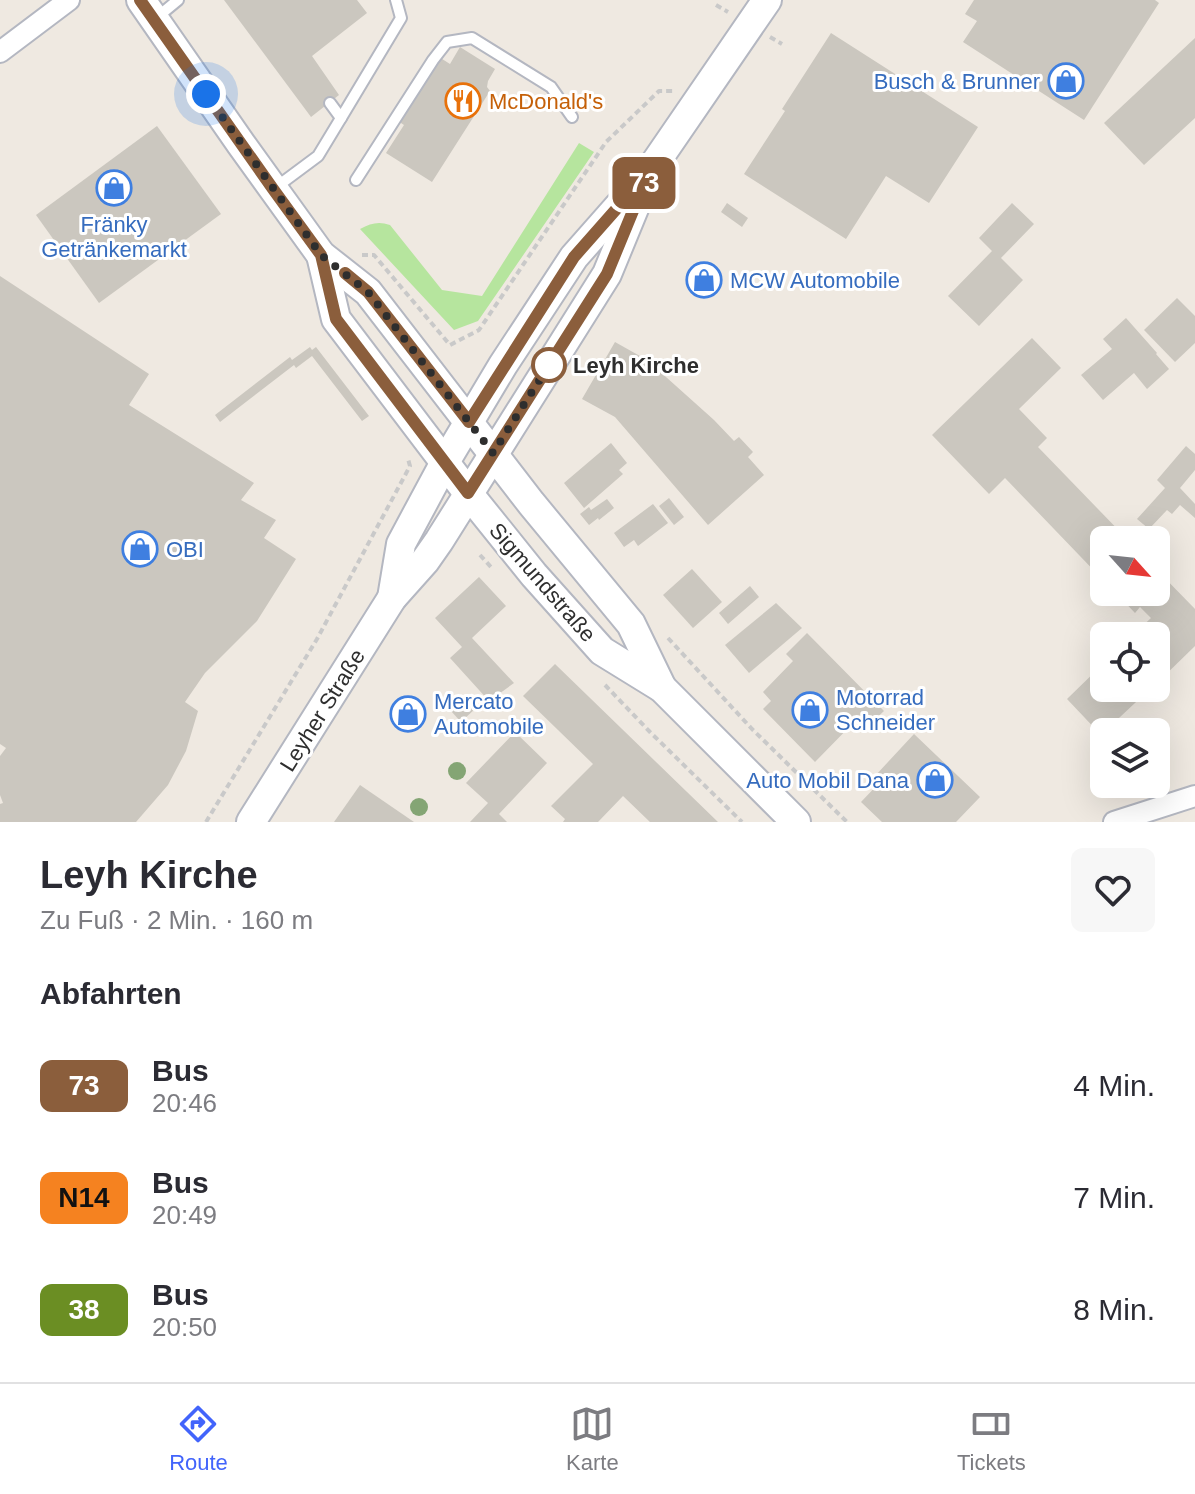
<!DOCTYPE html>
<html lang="de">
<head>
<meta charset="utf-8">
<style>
	body { margin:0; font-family:Helvetica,sans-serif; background:#f7f7f7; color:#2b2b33; height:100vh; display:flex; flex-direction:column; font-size:30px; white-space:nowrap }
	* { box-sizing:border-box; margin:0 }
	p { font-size:26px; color:#7c7c81 }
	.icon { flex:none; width:44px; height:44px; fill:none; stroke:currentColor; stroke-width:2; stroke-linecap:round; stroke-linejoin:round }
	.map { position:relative; height:822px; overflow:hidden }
	.panel { display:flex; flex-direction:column; background:#fff; flex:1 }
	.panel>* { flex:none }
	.badge { padding:0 16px; border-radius:12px; font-size:28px; line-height:52px }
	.needle { width:52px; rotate:117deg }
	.buttons { position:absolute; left:1090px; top:526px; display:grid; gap:16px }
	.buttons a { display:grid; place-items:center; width:80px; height:80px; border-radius:12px; background:#fff; box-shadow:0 8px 32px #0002; font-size:40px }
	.you { position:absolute; width:40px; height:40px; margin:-20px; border:6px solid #fff; border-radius:50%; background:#1a73e8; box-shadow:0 0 0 12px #1a73e833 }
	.map>.badge { position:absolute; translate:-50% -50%; box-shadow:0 0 0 4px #fff }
	h2 { padding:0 40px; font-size:30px; line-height:72px }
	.round { display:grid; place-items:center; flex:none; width:84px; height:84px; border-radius:12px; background:#f7f7f7 }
	.overview { display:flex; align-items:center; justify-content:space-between; height:136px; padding:0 40px }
	h1 { font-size:38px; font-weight:800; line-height:60px }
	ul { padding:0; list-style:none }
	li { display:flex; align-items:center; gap:24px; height:112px; padding:0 40px }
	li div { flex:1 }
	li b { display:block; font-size:30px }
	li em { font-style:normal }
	li .badge { min-width:88px; font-weight:700; text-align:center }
	.menu { display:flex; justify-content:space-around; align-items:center; height:112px; border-top:2px solid #e1e1e2; background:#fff; font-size:22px; color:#7c7c81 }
	.menu a { display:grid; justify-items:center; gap:4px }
	.menu .current { color:#4264fb }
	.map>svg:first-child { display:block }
</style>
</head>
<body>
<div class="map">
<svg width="1195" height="822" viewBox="0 0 1195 822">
	<rect width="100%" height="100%" fill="#efe9e1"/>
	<path fill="#b6e59e" d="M 579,143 L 594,152 L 478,321 L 454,330 L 360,229 C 371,223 379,221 390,225 L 442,290 L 482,296 Z"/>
	<g fill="#cbc7bf">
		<path d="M 224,0 L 357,0 L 367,13 L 312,56 L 339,95 L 311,117 Z"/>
		<path d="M 974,0 L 1155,0 L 1159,3 L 1084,120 L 963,42 L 977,21 L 965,14 Z"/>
		<path d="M 831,33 L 978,127 L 929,203 L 886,176 L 846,239 L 744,174 L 785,111 L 782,109 Z"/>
		<path d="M 1195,38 L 1195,118 L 1144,165 L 1104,123 Z"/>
		<path d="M 460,47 L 495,69 L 488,81 L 487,87 L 490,91 L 432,182 L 386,153 L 404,125 L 398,121 L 439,57 L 450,64 Z"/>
		<path d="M 157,126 L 221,214 L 99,303 L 36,215 Z"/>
		<path d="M 727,203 L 748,218 L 742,227 L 721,212 Z"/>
		<path d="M 1012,203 L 1034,224 L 1001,258 L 1023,280 L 979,326 L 948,296 L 992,251 L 979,238 Z"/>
		<path d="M 0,276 L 149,374 L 129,405 L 254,483 L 241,500 L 276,520 L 264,538 L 296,559 L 257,621 L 205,673 L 185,702 L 198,711 L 186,751 L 168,785 L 136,822 L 0,822 L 0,804 L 3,803 L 0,795 L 0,756 L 6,748 L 0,744 Z"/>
		<path d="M 1177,298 L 1195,316 L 1195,343 L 1175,362 L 1144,330 Z"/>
		<path d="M 1126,318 L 1157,353 L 1156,354 L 1169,369 L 1147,389 L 1134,373 L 1103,400 L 1081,375 L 1112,349 L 1103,339 Z"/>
		<path d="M 1032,338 L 1061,368 L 1019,409 L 1047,438 L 1038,447 L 1128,540 L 1104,540 L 1104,581 L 1005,478 L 989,494 L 932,435 Z"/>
		<path d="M 615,342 L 647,360 L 714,420 L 734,441 L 739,437 L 753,452 L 748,457 L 764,475 L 708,525 L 615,417 L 582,399 Z"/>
		<path d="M 310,347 L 312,350 L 316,347 L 369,416 L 362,421 L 312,356 L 296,368 L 294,365 L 220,422 L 215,415 L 290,357 L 292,360 Z"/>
		<path d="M 611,443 L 627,463 L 619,470 L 623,474 L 584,508 L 564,483 Z"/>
		<path d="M 1186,446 L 1195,454 L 1195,470 L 1180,488 L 1195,504 L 1195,518 L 1180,505 L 1172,514 L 1167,510 L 1149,529 L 1137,519 L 1165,488 L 1157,480 Z"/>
		<path d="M 669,498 L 684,517 L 674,525 L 659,506 Z"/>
		<path d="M 607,499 L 614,508 L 599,520 L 598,518 L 589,525 L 580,514 L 589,507 L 591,510 Z"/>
		<path d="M 653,504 L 668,523 L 638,546 L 634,540 L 624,547 L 614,533 Z"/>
		<path d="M 692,569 L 722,602 L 693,628 L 663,595 Z"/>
		<path d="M 1156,569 L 1195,609 L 1195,646 L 1156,684 L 1156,636 L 1132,636 L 1151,618 L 1140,607 L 1135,613 L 1115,592 L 1156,592 Z"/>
		<path d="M 479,577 L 506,606 L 472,638 L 514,683 L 489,701 L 450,658 L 462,647 L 435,618 Z"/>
		<path d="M 750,586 L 759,597 L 728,624 L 719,613 Z"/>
		<path d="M 776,603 L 802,628 L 749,673 L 725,645 Z"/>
		<path d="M 807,633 L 884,711 L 867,727 L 858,718 L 815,762 L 763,709 L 771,701 L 763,692 L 793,661 L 786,654 Z"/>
		<path d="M 1104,663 L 1104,688 L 1151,688 L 1104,732 L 1102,736 L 1067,699 Z"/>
		<path d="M 555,664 L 655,761 L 718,822 L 650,822 L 623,796 L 598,822 L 563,822 L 565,819 L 551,806 L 593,764 L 523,696 Z"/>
		<path d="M 468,697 L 477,707 L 461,722 L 451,711 Z"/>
		<path d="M 515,732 L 547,763 L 499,814 L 507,822 L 470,822 L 488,803 L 466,783 Z"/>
		<path d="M 914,734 L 980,797 L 956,822 L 882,822 L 861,802 L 881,781 L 875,776 Z"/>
		<path d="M 360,785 L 414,822 L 334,822 Z"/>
	</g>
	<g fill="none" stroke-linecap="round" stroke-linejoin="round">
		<defs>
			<g id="service">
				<path d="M 155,19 L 178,0"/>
				<path d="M 341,118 L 401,18 L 396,0"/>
				<path d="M 356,180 L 433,60 L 447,42 L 472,38 L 551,87 L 572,117"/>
				<path d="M 275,188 L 318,156 L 341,118 L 330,103"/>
			</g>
			<g id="minor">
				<path d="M 0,52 L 69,0"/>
				<path d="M 1114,822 L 1195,796"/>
			</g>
			<g id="secondary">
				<path d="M 141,0 L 241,144 L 321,255 L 368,292 L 531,503 L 631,624 L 662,688"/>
				<path d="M 321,255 L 336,319 L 468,493 L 534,575 L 602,651 L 662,688 L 796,822"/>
				<path d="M 392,598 L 401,544 L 445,462 L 503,365 L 574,257 L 649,172 L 767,0"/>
				<path d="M 251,822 L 392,598 L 425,561 L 439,541 L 607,274 L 649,172"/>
			</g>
		</defs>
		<use href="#service" stroke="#b4b7c1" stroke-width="14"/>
		<use href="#minor" stroke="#b4b7c1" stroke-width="24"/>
		<use href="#secondary" stroke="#b4b7c1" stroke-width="32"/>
		<g stroke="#c9c9c9" stroke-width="4" stroke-dasharray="6 4" stroke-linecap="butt">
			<path d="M 716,5 L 728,12"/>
			<path d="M 770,37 L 782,44"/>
			<path d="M 362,255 L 374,255 L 450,345 L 479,330 L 606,142 L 659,91 L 675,91"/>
			<path d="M 480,555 L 491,567"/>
			<path d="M 668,638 L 752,729 L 847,822"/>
			<path d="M 605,685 L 650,732 L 742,822"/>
			<path d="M 206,822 L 317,639 L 410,466 L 408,459"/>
		</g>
		<use href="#service" stroke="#fff" stroke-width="10"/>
		<use href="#minor" stroke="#fff" stroke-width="20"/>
		<use href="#secondary" stroke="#fff" stroke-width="28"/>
	</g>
	<g fill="#84a574">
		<circle cx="457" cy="771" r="9"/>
		<circle cx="419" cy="807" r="9"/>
	</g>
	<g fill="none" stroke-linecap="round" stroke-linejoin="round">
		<defs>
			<path id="line" d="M 140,0 L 273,189 L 321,255 L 336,319 L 468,493 L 607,274 L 649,172 L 574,257 L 469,422 L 368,292 L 345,273"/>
		</defs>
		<use href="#line" stroke="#fff" stroke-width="18"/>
		<use href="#line" stroke="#8b5e3c" stroke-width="12"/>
		<path stroke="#2e2e2e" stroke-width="8" stroke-dasharray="0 14.4" d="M 206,94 L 321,255 L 368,292 L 493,453 L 551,362 L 549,365"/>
	</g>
	<defs>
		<symbol id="shop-ring" viewBox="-11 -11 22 22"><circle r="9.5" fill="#fff" stroke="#3f7fe0" stroke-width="1.5"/><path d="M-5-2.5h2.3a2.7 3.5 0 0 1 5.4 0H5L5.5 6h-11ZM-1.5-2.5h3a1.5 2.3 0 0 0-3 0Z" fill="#3f7fe0"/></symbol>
		<symbol id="restaurant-ring" viewBox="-11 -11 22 22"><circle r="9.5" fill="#fff" stroke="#e8710a" stroke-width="1.5"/><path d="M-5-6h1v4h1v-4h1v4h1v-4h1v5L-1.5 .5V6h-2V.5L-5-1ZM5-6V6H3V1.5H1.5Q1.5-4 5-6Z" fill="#e8710a"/></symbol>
	</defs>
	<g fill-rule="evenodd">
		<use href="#shop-ring" x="1046" y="61" width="40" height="40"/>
		<use href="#restaurant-ring" x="443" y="81" width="40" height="40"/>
		<use href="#shop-ring" x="94" y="168" width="40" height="40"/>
		<use href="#shop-ring" x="684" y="260" width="40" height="40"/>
		<use href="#shop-ring" x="120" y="529" width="40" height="40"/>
		<use href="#shop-ring" x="790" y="690" width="40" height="40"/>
		<use href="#shop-ring" x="388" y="694" width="40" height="40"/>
		<use href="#shop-ring" x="915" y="760" width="40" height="40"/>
	</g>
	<circle fill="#fff" stroke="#8b5e3c" stroke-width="4" cx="549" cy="365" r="16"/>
	<g text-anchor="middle" stroke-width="6" stroke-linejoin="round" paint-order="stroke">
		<g font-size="22" fill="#366cbe" stroke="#fff" text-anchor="start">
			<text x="1040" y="89" text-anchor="end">Busch &amp; Brunner</text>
			<text x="114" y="232" text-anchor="middle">Fränky<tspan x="114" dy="25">Getränkemarkt</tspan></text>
			<text x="730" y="288">MCW Automobile</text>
			<text x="166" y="557">OBI</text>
			<text x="836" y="705">Motorrad<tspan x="836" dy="25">Schneider</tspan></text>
			<text x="434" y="709">Mercato<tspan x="434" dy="25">Automobile</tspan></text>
			<text x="909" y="788" text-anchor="end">Auto Mobil Dana</text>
		</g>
		<g font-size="22" fill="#c56008" stroke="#fff" text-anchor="start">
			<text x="489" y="109">McDonald's</text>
		</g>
		<g font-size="22" font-weight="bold" fill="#2e2e2e" stroke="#fff" text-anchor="start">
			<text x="573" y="373">Leyh Kirche</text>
		</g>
		<g font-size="22" fill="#2e2e2e" stroke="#fff">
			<text transform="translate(543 582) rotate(49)" y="8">Sigmundstraße</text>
			<text transform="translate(322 710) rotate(-58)" y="8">Leyher Straße</text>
		</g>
	</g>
</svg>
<div class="buttons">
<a><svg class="needle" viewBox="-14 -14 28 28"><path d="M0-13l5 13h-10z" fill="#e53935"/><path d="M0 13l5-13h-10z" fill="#7c7c81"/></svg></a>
<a><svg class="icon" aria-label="locate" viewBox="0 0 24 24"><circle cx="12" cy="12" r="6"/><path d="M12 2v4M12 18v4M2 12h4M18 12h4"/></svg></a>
<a><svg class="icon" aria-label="layers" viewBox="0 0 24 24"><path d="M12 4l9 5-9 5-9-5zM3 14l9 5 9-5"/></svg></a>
</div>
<div class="you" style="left:206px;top:94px"></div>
<b class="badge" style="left:644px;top:183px;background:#8b5e3c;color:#fff">73</b>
</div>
<section class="panel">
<div class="overview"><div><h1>Leyh Kirche</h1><p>Zu Fuß · 2 Min. · 160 m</p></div><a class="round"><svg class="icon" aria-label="heart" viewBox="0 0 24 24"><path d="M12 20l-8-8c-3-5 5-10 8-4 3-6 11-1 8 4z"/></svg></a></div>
<h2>Abfahrten</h2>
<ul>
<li><span class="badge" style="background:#8b5e3c;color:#fff">73</span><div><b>Bus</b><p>20:46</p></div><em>4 Min.</em></li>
<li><span class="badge" style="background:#f58220;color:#111">N14</span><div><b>Bus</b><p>20:49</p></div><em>7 Min.</em></li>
<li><span class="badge" style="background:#6b8e23;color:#fff">38</span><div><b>Bus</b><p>20:50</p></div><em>8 Min.</em></li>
</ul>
</section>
<nav class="menu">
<a class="current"><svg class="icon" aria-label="directions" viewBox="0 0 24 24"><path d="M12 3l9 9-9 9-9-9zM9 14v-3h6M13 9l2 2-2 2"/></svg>Route</a>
<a><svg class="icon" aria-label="map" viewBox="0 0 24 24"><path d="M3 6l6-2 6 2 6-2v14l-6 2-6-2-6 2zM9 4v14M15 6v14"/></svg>Karte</a>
<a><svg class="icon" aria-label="tickets" viewBox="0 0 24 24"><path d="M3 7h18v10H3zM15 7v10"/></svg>Tickets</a>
</nav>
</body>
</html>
